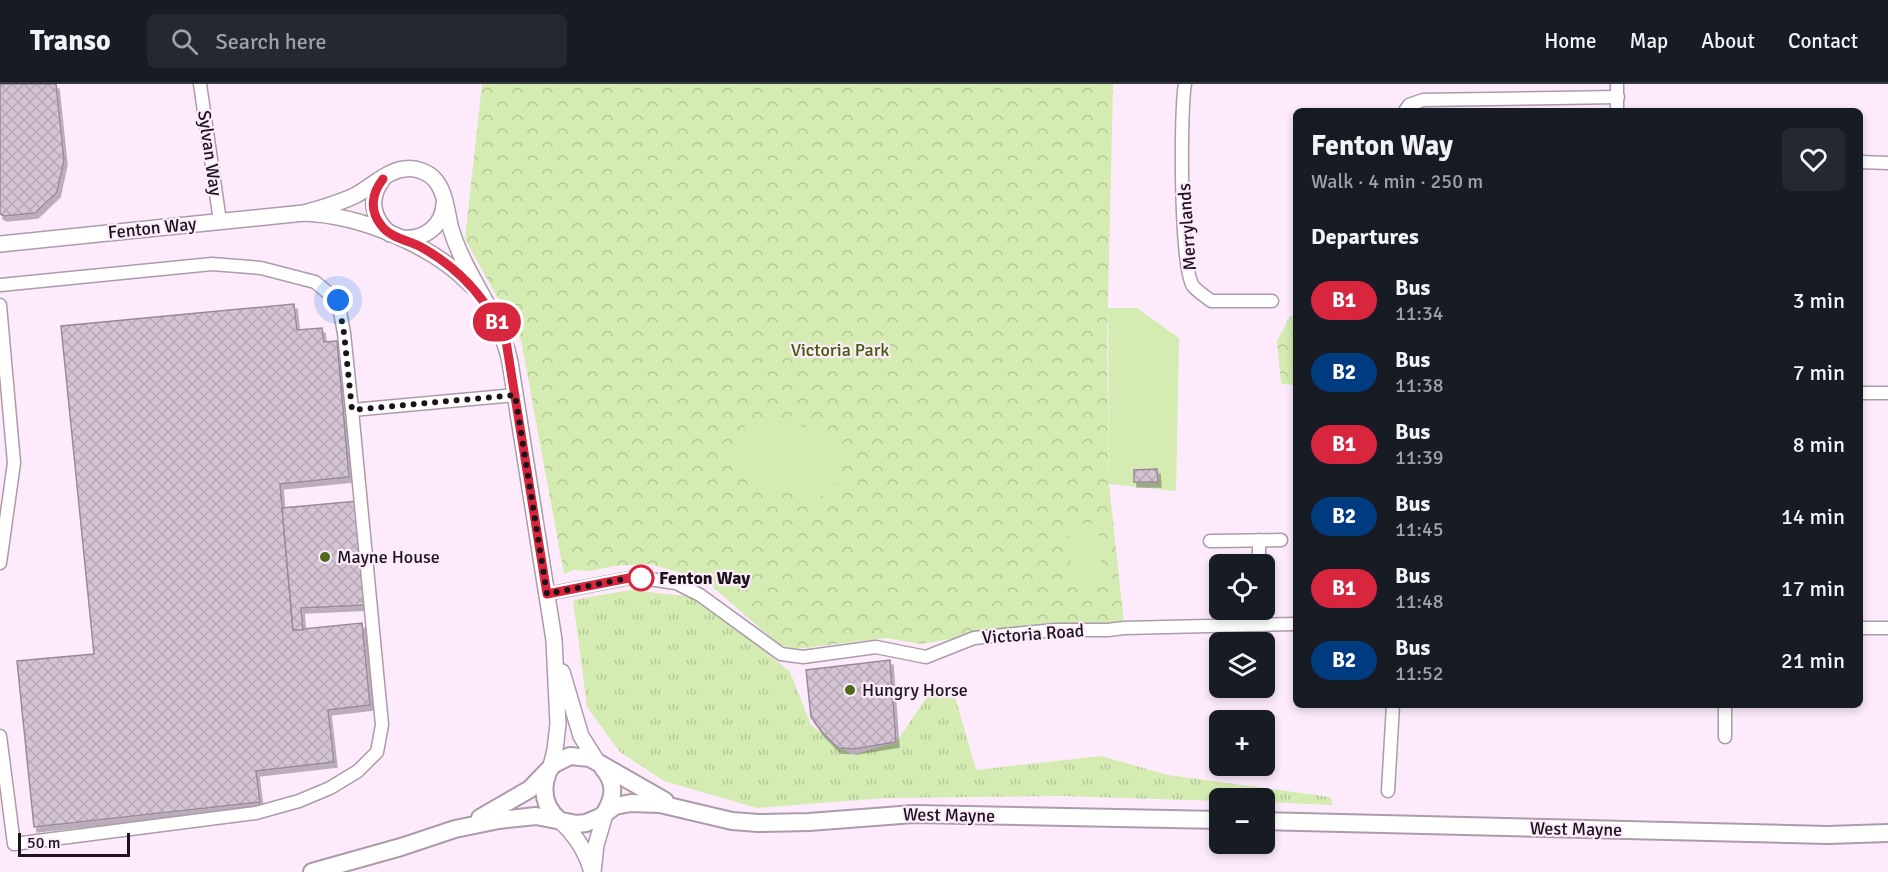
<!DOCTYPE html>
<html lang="en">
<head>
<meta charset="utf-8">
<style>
	body { margin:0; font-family:Signika,sans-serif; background:#242831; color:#f1f3f6; height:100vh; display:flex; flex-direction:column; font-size:22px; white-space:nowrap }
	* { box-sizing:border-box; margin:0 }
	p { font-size:20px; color:#9ea1a6 }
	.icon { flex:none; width:33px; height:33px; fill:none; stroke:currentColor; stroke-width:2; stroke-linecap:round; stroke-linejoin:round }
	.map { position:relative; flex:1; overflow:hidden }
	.sheet { position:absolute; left:1293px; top:24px; width:570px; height:600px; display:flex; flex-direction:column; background:#171b24; border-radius:9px; box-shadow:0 3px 9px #0003 }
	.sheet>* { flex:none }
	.badge { padding:0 12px; border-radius:20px; font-size:21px; line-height:39px }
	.controls { position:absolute; left:1209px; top:470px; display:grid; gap:12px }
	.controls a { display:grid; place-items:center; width:66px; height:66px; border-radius:9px; background:#171b24; box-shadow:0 3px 9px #0003; font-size:30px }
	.scale { position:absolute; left:18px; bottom:15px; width:112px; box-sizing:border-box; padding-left:6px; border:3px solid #1b151b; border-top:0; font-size:16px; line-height:21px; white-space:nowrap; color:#1b151b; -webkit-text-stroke:4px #fdebfc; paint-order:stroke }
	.you { position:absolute; width:30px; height:30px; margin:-15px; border:4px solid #fff; border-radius:50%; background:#1a73e8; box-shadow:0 0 0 9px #1a73e833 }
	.map>.badge { position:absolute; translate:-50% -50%; box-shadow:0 0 0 3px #fff }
	h2 { padding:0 18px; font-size:22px; line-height:54px }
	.round { display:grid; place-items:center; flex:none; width:63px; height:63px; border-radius:9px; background:#242831 }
	.summary { display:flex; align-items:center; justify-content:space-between; height:102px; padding:0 18px }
	h1 { font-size:28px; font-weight:700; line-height:45px }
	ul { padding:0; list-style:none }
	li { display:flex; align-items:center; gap:18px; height:72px; padding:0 18px }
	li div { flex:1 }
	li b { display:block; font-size:22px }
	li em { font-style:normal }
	li .badge { min-width:66px; font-weight:700; text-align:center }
	header { display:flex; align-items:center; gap:36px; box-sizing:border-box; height:84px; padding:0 30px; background:#171b24; border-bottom:2px solid #363941 }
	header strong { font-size:28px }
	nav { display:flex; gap:33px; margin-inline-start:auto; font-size:21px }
	.search { width:420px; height:54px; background:#242831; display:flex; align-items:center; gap:15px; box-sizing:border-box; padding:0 21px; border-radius:9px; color:#9ea1a6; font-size:22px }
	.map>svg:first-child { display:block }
</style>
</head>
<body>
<header>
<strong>Transo</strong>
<div class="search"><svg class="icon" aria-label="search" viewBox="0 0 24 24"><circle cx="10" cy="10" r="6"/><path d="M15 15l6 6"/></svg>Search here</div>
<nav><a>Home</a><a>Map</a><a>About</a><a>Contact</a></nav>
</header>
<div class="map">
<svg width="1888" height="788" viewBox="0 0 1888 788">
	<defs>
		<pattern id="grass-tufts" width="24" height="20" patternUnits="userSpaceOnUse" patternTransform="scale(1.5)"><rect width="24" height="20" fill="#d4ebb2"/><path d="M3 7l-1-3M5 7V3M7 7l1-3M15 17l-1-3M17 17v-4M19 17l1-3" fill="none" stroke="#b5c998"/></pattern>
		<pattern id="forest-crowns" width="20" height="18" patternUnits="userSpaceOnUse" patternTransform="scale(1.5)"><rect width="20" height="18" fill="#d4ebb2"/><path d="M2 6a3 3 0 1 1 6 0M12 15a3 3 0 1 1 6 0" fill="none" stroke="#b5c998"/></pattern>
		<pattern id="building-cross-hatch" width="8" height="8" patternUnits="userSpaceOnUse" patternTransform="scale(1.5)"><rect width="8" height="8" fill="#d5c4d4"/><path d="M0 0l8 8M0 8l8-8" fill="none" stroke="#b6a8b5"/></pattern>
		<filter id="shadow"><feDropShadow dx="3" dy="5" stdDeviation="0" flood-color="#0004"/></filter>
	</defs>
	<rect width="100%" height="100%" fill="#fdebfc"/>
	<path fill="url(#grass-tufts)" d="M 631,506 L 694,513 L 734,542 L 790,588 L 811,641 L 852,671 L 896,658 L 928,612 L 955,613 L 976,686 L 1101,672 L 1168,691 L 1330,713 L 1333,721 L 1265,718 L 1264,714 L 1220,714 L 1219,717 L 1063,712 L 886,714 L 757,724 L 664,697 L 620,668 L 587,623 L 573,516 Z"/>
	<g fill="url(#forest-crowns)">
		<path d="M 482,0 L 1113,0 L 1107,262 L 1109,400 L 1124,539 L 961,553 L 921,560 L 886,554 L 796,565 L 779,561 L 704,495 L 649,480 L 613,482 L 591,487 L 573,486 L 564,490 L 521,256 L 465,155 Z"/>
		<path d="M 1290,232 L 1296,232 L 1296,301 L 1281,300 L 1277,257 Z"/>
	</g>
	<g fill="#d4ebb2">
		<path d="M 1108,224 L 1137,224 L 1179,254 L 1176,407 L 1109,400 Z"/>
		<path d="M 766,334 C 780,338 816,344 828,351 C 855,368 842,416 809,414 C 793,412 763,401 747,397 C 721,372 731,340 766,334 Z"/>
		<path d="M 1098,439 L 1102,495 L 1072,497 L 1068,441 Z"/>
	</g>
	<g fill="url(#building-cross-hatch)" stroke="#9a8a99" stroke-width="1.5" filter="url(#shadow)">
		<path d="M 0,0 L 56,0 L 64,76 L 57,108 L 35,129 L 4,132 L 0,130 Z"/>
		<path d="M 294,220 L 297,246 L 322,244 L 324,258 L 337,257 L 349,393 L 280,400 L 293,546 L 362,539 L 370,621 L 328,626 L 334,678 L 256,687 L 260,718 L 34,743 L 17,577 L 94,570 L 61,242 Z"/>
		<path d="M 1157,385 L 1158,398 L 1134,398 L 1134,386 Z"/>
		<path d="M 358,417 L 368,521 L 301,524 L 303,546 L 293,546 L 282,424 Z"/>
		<path d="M 890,576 L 896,658 L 854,665 L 838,664 L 822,648 L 811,633 L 806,586 Z"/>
	</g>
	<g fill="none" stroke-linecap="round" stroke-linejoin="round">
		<defs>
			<g id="minor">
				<path d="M 200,0 L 220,137"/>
				<path d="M 1185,0 C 1180,27 1180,183 1193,202 C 1197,207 1205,212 1211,217 L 1272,217"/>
				<path d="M 1405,27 L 1409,21 L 1423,16 L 1618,13"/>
				<path d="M 1617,27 L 1617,0"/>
				<path d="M 1860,78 L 1888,79"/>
				<path d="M 0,201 L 212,180 L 261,184 L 315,198 L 338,217 L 344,249 L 352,326 L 382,641 L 377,668 L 358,687 L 330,704 L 299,717 L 256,729 L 14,760 L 0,652"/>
				<path d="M 0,221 L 14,379 L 0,479"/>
				<path d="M 1860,309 L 1888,309"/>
				<path d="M 352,326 L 515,311"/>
				<path d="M 1259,456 L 1259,480"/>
				<path d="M 1210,457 L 1281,456"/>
				<path d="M 547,510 L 635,493 L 676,499 L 700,511 L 781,570 L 803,573 L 876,563 L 926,573 L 974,554 L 1055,546 L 1108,546 L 1124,544 L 1296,540"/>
				<path d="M 1860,544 L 1888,544"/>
				<path d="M 1725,653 L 1725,621"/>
				<path d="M 1388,707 L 1393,621"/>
			</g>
			<g id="tertiary">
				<path d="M 383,95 C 368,114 372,134 390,150"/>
				<path d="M 304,129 C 322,124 340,119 356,111 C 371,103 387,87 404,85 C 415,83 429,88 436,97 C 446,110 447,130 451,145 C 465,192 500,230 510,278 L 554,556 L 558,640 L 555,666 L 550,686"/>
				<path d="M 403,154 C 424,156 443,142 444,120"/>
				<path d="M 0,160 L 304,129 C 360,131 433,161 472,202"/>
				<path d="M 562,588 L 581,652 L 598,679"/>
				<path d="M 559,736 C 575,750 585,765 591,785"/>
				<path d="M 593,788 L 596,761 L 606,727"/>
			</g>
			<g id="secondary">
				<path d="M 603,684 C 615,698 615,711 606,727"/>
				<path d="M 548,688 C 541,706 544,723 559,736"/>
				<path d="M 480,734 L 530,705 L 554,680 L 570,672 L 590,674 L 665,717"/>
				<path d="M 1264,737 L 1827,751 L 1888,749"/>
				<path d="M 312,788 L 401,763 L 455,745 L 499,736 L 536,732 L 577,740 L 586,739 L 600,733 L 615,722 L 631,719 L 660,720 L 732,737 L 758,739 L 809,738 L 914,730 L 1220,736"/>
			</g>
		</defs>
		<use href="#minor" stroke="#ac9bab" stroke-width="15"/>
		<use href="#tertiary" stroke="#ac9bab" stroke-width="18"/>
		<use href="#secondary" stroke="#ac9bab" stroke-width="20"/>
		<use href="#minor" stroke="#fff" stroke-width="12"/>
		<use href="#tertiary" stroke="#fff" stroke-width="15"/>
		<use href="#secondary" stroke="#fff" stroke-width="16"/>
	</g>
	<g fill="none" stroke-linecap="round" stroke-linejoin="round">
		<defs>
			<path id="line" d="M 383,95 C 372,109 369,126 381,141 C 390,154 408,156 421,163 C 461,185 488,216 506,257 L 547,510 L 634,493 L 650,494"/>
		</defs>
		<use href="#line" stroke="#fff" stroke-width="14"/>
		<use href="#line" stroke="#d7263d" stroke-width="9"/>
		<path stroke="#1b151b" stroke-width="6" stroke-dasharray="0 10.8" d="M 338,216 L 344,249 L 352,326 L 515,311 L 547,510 L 634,493 L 641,494"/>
	</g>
	<g fill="#4f6919" stroke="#fdebfc" stroke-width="2">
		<circle cx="325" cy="473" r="6"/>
		<circle cx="850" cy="606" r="6"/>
	</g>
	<circle fill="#fff" stroke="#d7263d" stroke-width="3" cx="641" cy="494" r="12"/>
	<g text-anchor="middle" stroke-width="4.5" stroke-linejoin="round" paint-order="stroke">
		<g font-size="18" fill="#1b151b" stroke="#fdebfc">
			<text transform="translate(210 69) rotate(82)" y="6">Sylvan Way</text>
			<text transform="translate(1187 143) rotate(-94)" y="6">Merrylands</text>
			<text transform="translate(152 144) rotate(-6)" y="6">Fenton Way</text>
			<text transform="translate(1033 550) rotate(-4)" y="6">Victoria Road</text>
			<text transform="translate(949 731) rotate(1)" y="6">West Mayne</text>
			<text transform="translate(1576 745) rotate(1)" y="6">West Mayne</text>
		</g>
		<g font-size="18" fill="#425a03" stroke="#fdebfc">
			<text x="840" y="272">Victoria Park</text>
		</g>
		<g font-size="18" fill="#1b151b" stroke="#fdebfc" text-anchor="start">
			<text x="337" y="479">Mayne House</text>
			<text x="862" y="612">Hungry Horse</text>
		</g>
		<g font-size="18" font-weight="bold" fill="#1b151b" stroke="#fdebfc" text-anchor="start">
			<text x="659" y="500">Fenton Way</text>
		</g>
	</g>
</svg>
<div class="controls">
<a><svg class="icon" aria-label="locate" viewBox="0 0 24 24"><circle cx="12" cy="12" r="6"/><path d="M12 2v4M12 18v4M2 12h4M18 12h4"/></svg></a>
<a><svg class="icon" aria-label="layers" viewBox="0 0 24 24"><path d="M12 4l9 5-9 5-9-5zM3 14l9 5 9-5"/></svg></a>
<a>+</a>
<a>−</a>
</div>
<div class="scale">50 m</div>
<div class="you" style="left:338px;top:216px"></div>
<b class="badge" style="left:497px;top:238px;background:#d7263d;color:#fff">B1</b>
<section class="sheet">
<div class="summary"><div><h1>Fenton Way</h1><p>Walk · 4 min · 250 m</p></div><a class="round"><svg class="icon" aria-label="heart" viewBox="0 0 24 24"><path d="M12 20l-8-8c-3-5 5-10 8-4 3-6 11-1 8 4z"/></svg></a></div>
<h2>Departures</h2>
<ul>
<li><span class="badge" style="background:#d7263d;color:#fff">B1</span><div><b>Bus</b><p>11:34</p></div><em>3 min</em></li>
<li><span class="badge" style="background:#003b80;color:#fff">B2</span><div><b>Bus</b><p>11:38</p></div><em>7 min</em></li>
<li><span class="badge" style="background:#d7263d;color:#fff">B1</span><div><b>Bus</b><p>11:39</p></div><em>8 min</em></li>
<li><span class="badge" style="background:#003b80;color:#fff">B2</span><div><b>Bus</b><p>11:45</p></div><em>14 min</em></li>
<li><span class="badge" style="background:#d7263d;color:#fff">B1</span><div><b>Bus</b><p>11:48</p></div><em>17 min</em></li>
<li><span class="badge" style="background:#003b80;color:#fff">B2</span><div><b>Bus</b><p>11:52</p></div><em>21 min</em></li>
</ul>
</section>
</div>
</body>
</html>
